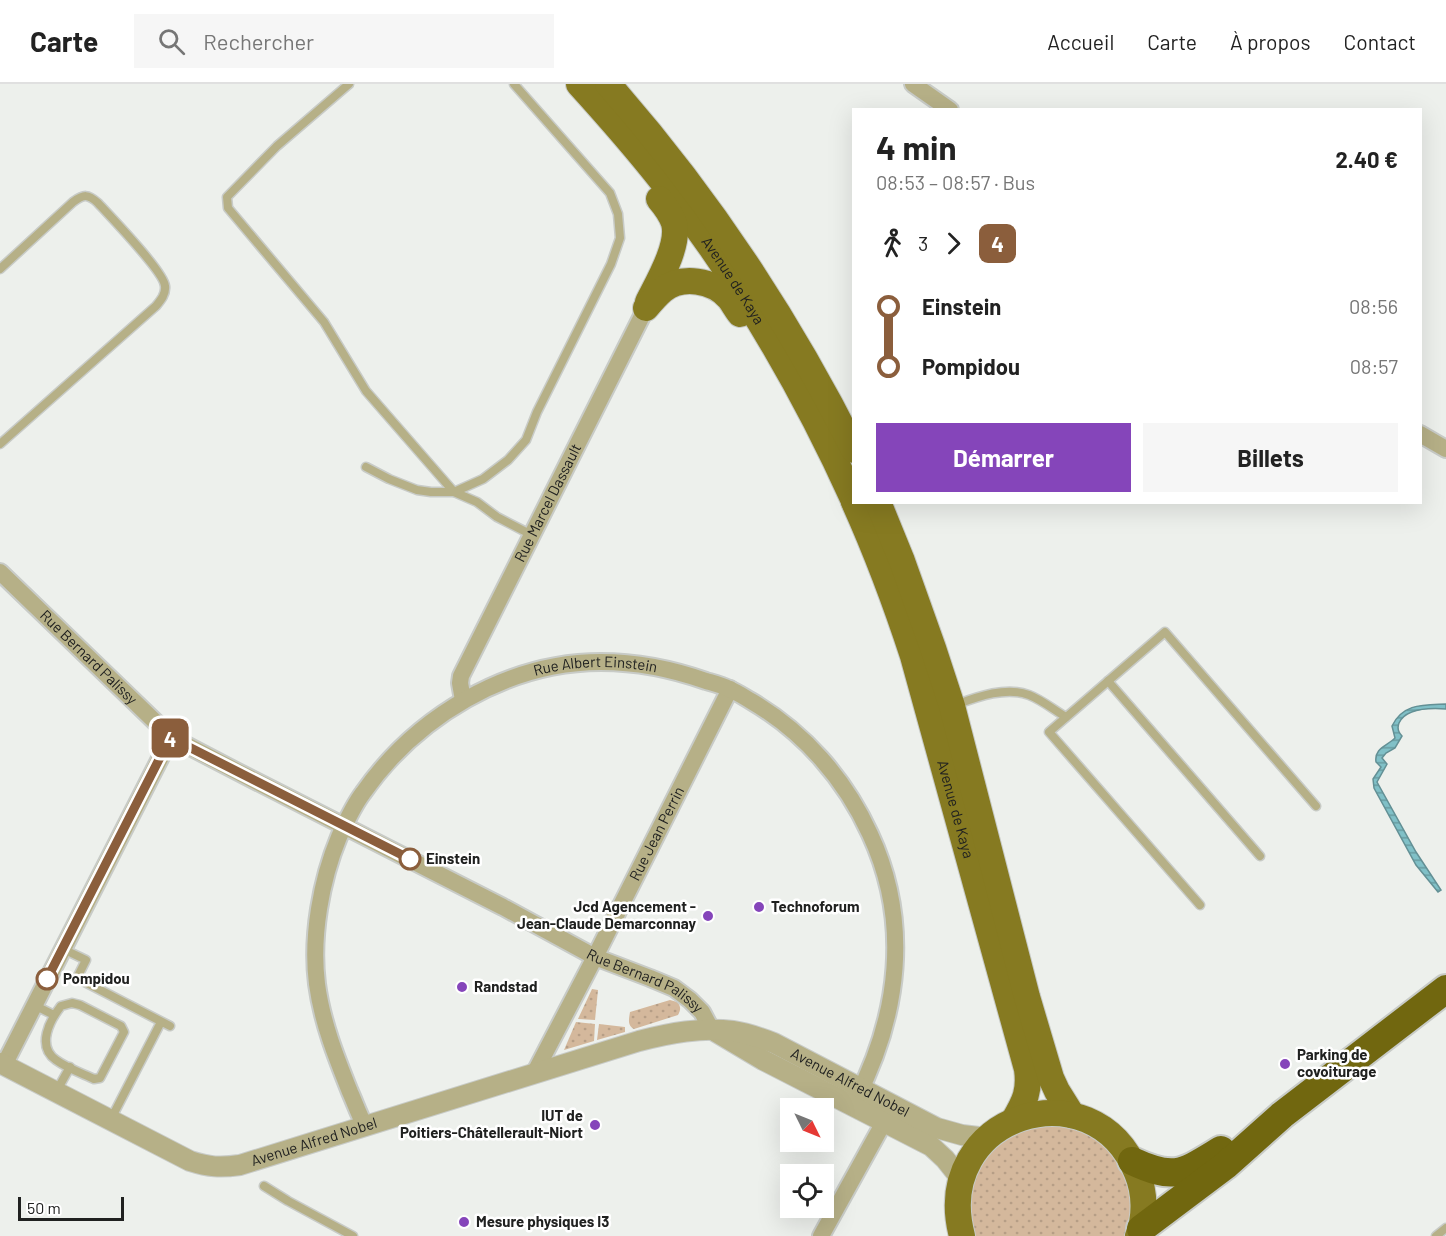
<!DOCTYPE html>
<html lang="fr">
<head>
<meta charset="utf-8">
<style>
	body { margin:0; font-family:Barlow,sans-serif; background:#f6f6f6; color:#222; height:100vh; display:flex; flex-direction:column; font-size:22px; white-space:nowrap }
	* { box-sizing:border-box; margin:0 }
	p { font-size:20px; color:#767676 }
	.icon { flex:none; width:33px; height:33px; fill:none; stroke:currentColor; stroke-width:2; stroke-linecap:round; stroke-linejoin:round }
	.map { position:relative; flex:1; overflow:hidden }
	.sheet { position:absolute; left:852px; top:24px; width:570px; height:396px; display:flex; flex-direction:column; background:#fff; border-radius:0px; box-shadow:0 6px 24px #0002 }
	.sheet>* { flex:none }
	.badge { padding:0 12px; border-radius:9px; font-size:21px; line-height:39px }
	.needle { width:39px; rotate:133deg }
	.tools { position:absolute; left:780px; top:1014px; display:grid; gap:12px }
	.tools a { display:grid; place-items:center; width:54px; height:54px; border-radius:0px; background:#fff; box-shadow:0 6px 24px #0002; font-size:30px }
	.scale { position:absolute; left:18px; bottom:15px; width:106px; box-sizing:border-box; padding-left:6px; border:3px solid #202120; border-top:0; font-size:16px; line-height:21px; white-space:nowrap; color:#202120; -webkit-text-stroke:4px #fff; paint-order:stroke }
	.map>.badge { position:absolute; translate:-50% -50%; box-shadow:0 0 0 3px #fff }
	.legs { display:flex; align-items:center; gap:9px; height:66px; padding:0 24px; font-size:20px }
	.legs p { margin-inline-start:auto }
	.summary { display:flex; align-items:center; justify-content:space-between; height:102px; padding:0 24px }
	h1 { font-size:33px; font-weight:700; line-height:45px }
	.primary-button { display:flex; gap:12px; margin-top:auto; padding:12px 24px }
	.primary-button a { flex:1; height:69px; border-radius:0px; background:#8545ba; color:#fff; font-size:24px; font-weight:700; line-height:69px; text-align:center }
	.primary-button a+a { background:#f6f6f6; color:#222 }
	ul { padding:0 24px; list-style:none }
	li { display:flex; align-items:center; gap:21px; height:60px; font-size:22px }
	li i { display:grid; place-items:center; width:9px; height:100%; margin:0 8px; background:currentColor }
	li i::after { content:''; width:15px; height:15px; margin:-8px; border:4px solid; border-radius:50%; background:#fff }
	li p { margin-inline-start:auto }
	li:first-child i { background:linear-gradient(#0000 50%,currentColor 0) }
	li:last-child i { background:linear-gradient(currentColor 50%,#0000 0) }
	header { display:flex; align-items:center; gap:36px; box-sizing:border-box; height:84px; padding:0 30px; background:#fff; border-bottom:2px solid #e0e0e0 }
	header strong { font-size:28px }
	nav { display:flex; gap:33px; margin-inline-start:auto; font-size:21px }
	.search { width:420px; height:54px; background:#f6f6f6; display:flex; align-items:center; gap:15px; box-sizing:border-box; padding:0 21px; border-radius:0px; color:#767676; font-size:22px }
	.map>svg:first-child { display:block }
</style>
</head>
<body>
<header>
<strong>Carte</strong>
<div class="search"><svg class="icon" aria-label="search" viewBox="0 0 24 24"><circle cx="10" cy="10" r="6"/><path d="M15 15l6 6"/></svg>Rechercher</div>
<nav><a>Accueil</a><a>Carte</a><a>À propos</a><a>Contact</a></nav>
</header>
<div class="map">
<svg width="1446" height="1152" viewBox="0 0 1446 1152">
	<defs>
		<pattern id="grass-dots" width="8" height="8" patternUnits="userSpaceOnUse" patternTransform="scale(1.5)"><rect width="8" height="8" fill="#d4b89c"/><path d="M2 2h.1M6 6h.1" fill="none" stroke="#b69e86" stroke-width="1.8" stroke-linecap="round"/></pattern>
		<pattern id="water-rules" width="6" height="5" patternUnits="userSpaceOnUse" patternTransform="scale(1.5)"><rect width="6" height="5" fill="#80c0c7"/><path d="M0 2.5h6" fill="none" stroke="#689ca1"/></pattern>
	</defs>
	<rect width="100%" height="100%" fill="#edf0ec"/>
	<g fill="url(#grass-dots)">
		<path d="M 592,905 L 598,906 L 595,936 L 578,935 Z"/>
		<path d="M 670,916 L 677,918 C 681,922 681,926 678,931 L 634,945 C 627,941 629,935 630,928 Z"/>
		<path d="M 576,938 L 595,940 L 594,957 L 564,966 Z"/>
		<path d="M 599,940 L 625,943 L 625,948 L 597,956 Z"/>
		<path d="M 1033,1040 L 1071,1040 L 1104,1057 L 1133,1104 L 1129,1152 L 973,1152 L 967,1124 L 976,1085 L 999,1056 Z"/>
	</g>
	<path fill="url(#water-rules)" stroke="#639095" stroke-width="1.5" d="M 1446,620 L 1446,625 C 1432,624 1406,624 1399,639 C 1397,644 1398,648 1402,652 L 1395,664 L 1386,669 L 1382,674 L 1387,680 L 1377,698 L 1416,768 L 1441,806 L 1438,808 L 1416,781 L 1374,704 L 1373,695 L 1381,683 L 1376,678 C 1374,664 1387,662 1395,654 L 1392,642 C 1403,619 1424,621 1446,620 Z"/>
	<g fill="none" stroke-linecap="round" stroke-linejoin="round">
		<defs>
			<g id="service">
				<path d="M 349,0 L 277,62 L 227,113 L 228,124 L 324,238 L 366,307 L 454,408 L 483,395 L 508,376 L 526,356 L 537,328 L 611,180 L 620,154 L 618,130 L 610,109 L 514,0"/>
				<path d="M 0,185 L 73,118 C 84,110 88,110 98,119 C 110,132 164,188 165,202 C 166,210 161,216 156,222 L 0,360"/>
				<path d="M 366,383 L 389,395 L 417,406 L 431,408 L 454,408 L 477,418 L 497,433 L 532,451"/>
				<path d="M 1108,597 L 1260,772"/>
				<path d="M 955,621 C 977,613 1006,602 1029,611 C 1042,616 1054,626 1066,633"/>
				<path d="M 1200,821 L 1049,648 L 1165,548 L 1316,722"/>
				<path d="M 63,865 L 86,876 L 77,894 L 170,942"/>
				<path d="M 72,919 L 80,921 L 121,942 L 124,948 L 100,994 L 94,995 C 81,989 67,984 56,976 C 36,962 50,936 61,922 Z"/>
				<path d="M 34,921 L 54,931"/>
				<path d="M 56,1008 L 70,983"/>
				<path d="M 111,1035 L 161,938"/>
				<path d="M 264,1102 L 288,1117 L 353,1152"/>
				<path d="M 1436,1152 L 1446,1144"/>
			</g>
			<g id="minor">
				<path d="M 913,0 L 950,26"/>
				<path d="M 1420,350 L 1446,365"/>
				<path id="s1" d="M 0,488 L 171,653 L 238,688 L 503,823 L 595,873 L 650,894 L 674,904 L 690,916 L 702,928 L 711,945"/>
				<path id="s2" d="M 463,616 L 460,599 L 461,592 L 646,224"/>
				<path d="M 4,981 L 171,653"/>
				<path id="s3" d="M 534,990 L 595,873 L 730,605"/>
				<path id="s4" d="M 365,1042 C 359,1031 355,1019 350,1008 C 336,973 322,938 317,900 C 311,853 321,796 339,753 C 346,738 353,722 363,709 C 416,633 507,578 601,578 C 637,578 672,585 706,597 C 713,599 722,601 729,605 C 737,608 744,613 751,617 C 804,648 845,695 870,750 C 911,838 899,931 856,1015"/>
				<path d="M 821,1152 L 884,1038"/>
			</g>
			<g id="tertiary">
				<path d="M 716,948 L 763,976 L 931,1062 L 945,1075 L 961,1095"/>
				<path id="s5" d="M 0,979 L 190,1077 C 209,1083 220,1084 240,1081 L 639,957 C 670,949 701,943 733,947 C 747,949 761,954 774,959 L 937,1044 L 962,1051 L 987,1054"/>
			</g>
			<g id="primary">
				<path id="s6" d="M 579,0 C 608,32 636,64 662,97 C 739,195 803,304 854,417"/>
				<path d="M 608,0 C 706,111 788,235 854,366"/>
				<path d="M 648,218 C 658,198 680,161 674,139 C 671,130 665,122 659,115"/>
				<path d="M 646,224 C 651,218 657,211 663,206 C 682,191 713,196 729,214 C 733,219 736,225 740,230"/>
				<path id="s7" d="M 854,418 C 877,469 896,520 913,572 L 1027,985 C 1030,1007 1025,1017 1014,1036"/>
				<path d="M 878,418 L 902,477 L 933,564 L 952,622 L 1027,913 L 1051,994 L 1057,1007 L 1072,1031"/>
				<path d="M 962,1152 C 930,1031 1093,980 1137,1089 C 1145,1108 1146,1133 1138,1152"/>
			</g>
			<g id="motorway">
				<path d="M 1132,1077 C 1175,1097 1183,1089 1221,1066"/>
				<path d="M 1141,1145 L 1226,1081 L 1282,1031 L 1446,905"/>
			</g>
		</defs>
		<use href="#service" stroke="#c8cbc7" stroke-width="11"/>
		<use href="#minor" stroke="#c8cbc7" stroke-width="20"/>
		<use href="#tertiary" stroke="#c8cbc7" stroke-width="22"/>
		<use href="#primary" stroke="#c8cbc7" stroke-width="28"/>
		<use href="#motorway" stroke="#c8cbc7" stroke-width="32"/>
		<use href="#service" stroke="#b6b087" stroke-width="8"/>
		<use href="#minor" stroke="#b6b087" stroke-width="16"/>
		<use href="#tertiary" stroke="#b6b087" stroke-width="20"/>
		<use href="#primary" stroke="#867a21" stroke-width="26"/>
		<use href="#motorway" stroke="#71670f" stroke-width="28"/>
	</g>
	<g fill="none" stroke-linecap="round" stroke-linejoin="round">
		<defs>
			<path id="line-1" d="M 47,895 L 171,652 L 183,660 L 410,775"/>
		</defs>
		<use href="#line-1" stroke="#fff" stroke-width="14"/>
		<use href="#line-1" stroke="#8b5e3c" stroke-width="9"/>
	</g>
	<g fill="#fff" stroke="#8b5e3c" stroke-width="3">
		<circle cx="410" cy="775" r="10"/>
		<circle cx="47" cy="895" r="10"/>
	</g>
	<g fill="#8545ba" stroke="#fff" stroke-width="2">
		<circle cx="759" cy="823" r="6"/>
		<circle cx="708" cy="832" r="6"/>
		<circle cx="462" cy="903" r="6"/>
		<circle cx="1285" cy="980" r="6"/>
		<circle cx="595" cy="1041" r="6"/>
		<circle cx="464" cy="1138" r="6"/>
	</g>
	<g text-anchor="middle" stroke-width="5" stroke-linejoin="round" paint-order="stroke">
		<g font-size="15" fill="#202120" stroke="#fff">
			<text dy="5" stroke="none"><textPath href="#s6" startOffset="250">Avenue de Kaya</textPath></text>
			<text dy="5" stroke="none"><textPath href="#s2" startOffset="218">Rue Marcel Dassault</textPath></text>
			<text dy="5" stroke="none"><textPath href="#s1" startOffset="123">Rue Bernard Palissy</textPath></text>
			<text dy="5" stroke="none"><textPath href="#s4" startOffset="627">Rue Albert Einstein</textPath></text>
			<text dy="5" stroke="none"><textPath href="#s7" startOffset="324">Avenue de Kaya</textPath></text>
			<text dy="5" stroke="none"><textPath href="#s3" startOffset="270">Rue Jean Perrin</textPath></text>
			<text dy="5" stroke="none"><textPath href="#s1" startOffset="771">Rue Bernard Palissy</textPath></text>
			<text dy="5" stroke="none"><textPath href="#s5" startOffset="906">Avenue Alfred Nobel</textPath></text>
			<text dy="5" stroke="none"><textPath href="#s5" startOffset="342">Avenue Alfred Nobel</textPath></text>
		</g>
		<g font-size="15" font-weight="bold" fill="#202120" stroke="#fff" text-anchor="start">
			<text x="426" y="780">Einstein</text>
			<text x="63" y="900">Pompidou</text>
		</g>
		<g font-size="15" font-weight="bold" fill="#202120" stroke="#fff" text-anchor="start">
			<text x="696" y="828" text-anchor="end">Jcd Agencement -<tspan x="696" dy="17">Jean-Claude Demarconnay</tspan></text>
			<text x="771" y="828">Technoforum</text>
			<text x="474" y="908">Randstad</text>
			<text x="1297" y="976">Parking de<tspan x="1297" dy="17">covoiturage</tspan></text>
			<text x="583" y="1037" text-anchor="end">IUT de<tspan x="583" dy="17">Poitiers-Châtellerault-Niort</tspan></text>
			<text x="476" y="1143">Mesure physiques I3</text>
		</g>
	</g>
</svg>
<div class="tools">
<a><svg class="needle" viewBox="-14 -14 28 28"><path d="M0-13l5 13h-10z" fill="#e53935"/><path d="M0 13l5-13h-10z" fill="#767676"/></svg></a>
<a><svg class="icon" aria-label="locate" viewBox="0 0 24 24"><circle cx="12" cy="12" r="6"/><path d="M12 2v4M12 18v4M2 12h4M18 12h4"/></svg></a>
</div>
<div class="scale">50 m</div>
<b class="badge" style="left:170px;top:654px;background:#8b5e3c;color:#fff">4</b>
<section class="sheet">
<div class="summary"><div><h1>4 min</h1><p>08:53 – 08:57 · Bus</p></div><b>2.40 €</b></div>
<div class="legs"><svg class="icon" aria-label="walk" viewBox="0 0 24 24"><circle cx="13" cy="4" r="2"/><path d="M13 8l-2 6 4 7M11 14l-3 7M7 12l3-4h3l4 4"/></svg>3<svg class="icon" aria-label="forward" viewBox="0 0 24 24"><path d="M9 5l7 7-7 7"/></svg><b class="badge" style="background:#8b5e3c;color:#fff">4</b></div>
<ul>
<li><i style="color:#8b5e3c"></i><b>Einstein</b><p>08:56</p></li>
<li><i style="color:#8b5e3c"></i><b>Pompidou</b><p>08:57</p></li>
</ul>
<div class="primary-button"><a>Démarrer</a><a>Billets</a></div>
</section>
</div>
</body>
</html>
